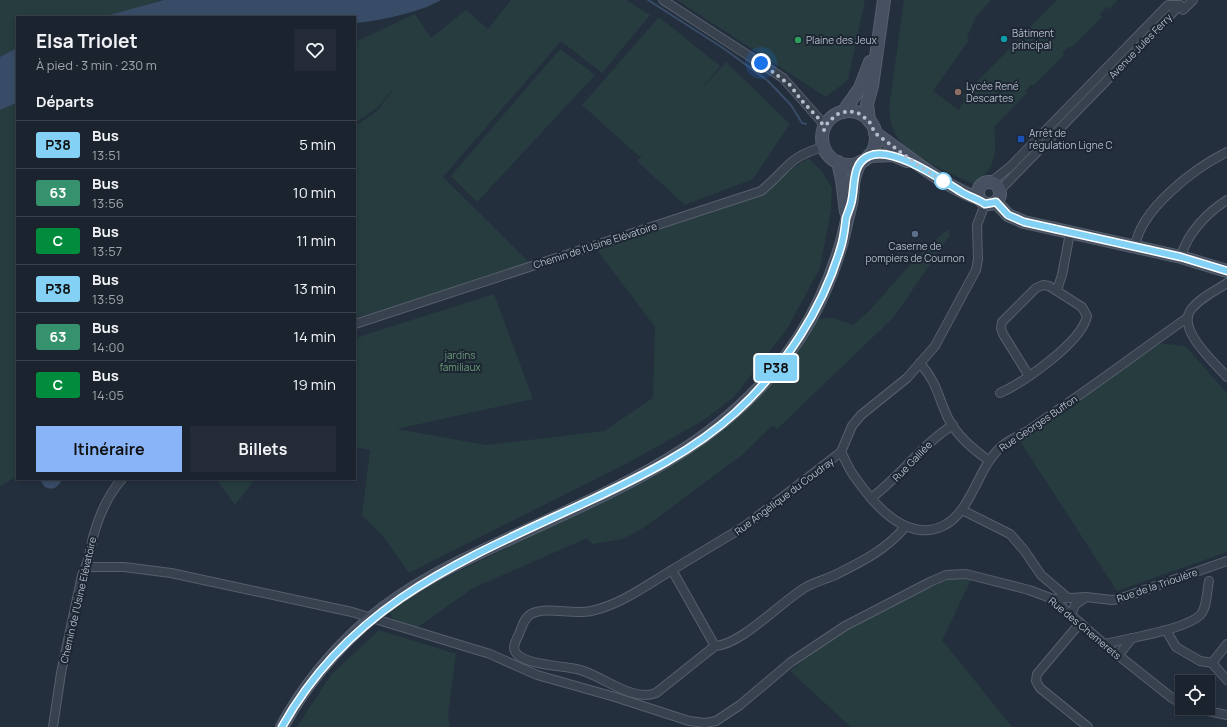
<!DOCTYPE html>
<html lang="fr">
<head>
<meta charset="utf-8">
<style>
	body { margin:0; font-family:Manrope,sans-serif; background:#242b36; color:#f1f3f6; height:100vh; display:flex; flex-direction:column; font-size:15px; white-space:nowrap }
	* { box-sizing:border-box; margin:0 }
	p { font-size:13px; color:#a0a4aa }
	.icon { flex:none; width:22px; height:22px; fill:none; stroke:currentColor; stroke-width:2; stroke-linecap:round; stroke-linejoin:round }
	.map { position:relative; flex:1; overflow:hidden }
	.details { position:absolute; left:16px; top:16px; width:340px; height:464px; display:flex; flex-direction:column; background:#1b232e; border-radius:0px; box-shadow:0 2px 6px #0003,0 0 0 1px #39404a }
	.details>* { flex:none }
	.badge { padding:0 8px; border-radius:3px; font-size:14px; line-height:26px }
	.fabs { position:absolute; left:1175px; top:675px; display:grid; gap:8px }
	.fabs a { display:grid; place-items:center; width:40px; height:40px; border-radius:0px; background:#1b232e; box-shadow:0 2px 6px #0003,0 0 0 1px #39404a; font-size:20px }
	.you { position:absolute; width:20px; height:20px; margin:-10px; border:3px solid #fff; border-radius:50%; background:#1a73e8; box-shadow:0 0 0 6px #1a73e833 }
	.map>.badge { position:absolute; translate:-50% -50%; box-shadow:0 0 0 2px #fff }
	h2 { padding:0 20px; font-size:15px; line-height:36px }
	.round { display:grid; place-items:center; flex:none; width:42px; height:42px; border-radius:0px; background:#242b36 }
	.summary { display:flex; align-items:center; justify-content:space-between; height:68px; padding:0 20px }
	h1 { font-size:19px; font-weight:700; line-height:30px }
	.cta { display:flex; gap:8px; margin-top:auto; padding:8px 20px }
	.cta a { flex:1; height:46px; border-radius:0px; background:#8ab4f8; color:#111; font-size:16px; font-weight:700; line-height:46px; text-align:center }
	.cta a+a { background:#242b36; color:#f1f3f6 }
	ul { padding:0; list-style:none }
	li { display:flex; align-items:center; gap:12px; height:48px; padding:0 20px; border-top:1px solid #39404a }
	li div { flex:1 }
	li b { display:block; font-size:15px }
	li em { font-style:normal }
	li .badge { min-width:44px; font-weight:700; text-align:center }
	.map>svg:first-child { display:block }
</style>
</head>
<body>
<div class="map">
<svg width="1227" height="727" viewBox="0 0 1227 727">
	<rect width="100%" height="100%" fill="#242f3e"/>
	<g fill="#263c3f">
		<path d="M 0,0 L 164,0 L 102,17 L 17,17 L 17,48 L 0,57 Z"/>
		<path d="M 511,0 L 626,0 L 650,15 L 602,73 L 561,41 L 443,177 L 531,264 L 355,318 L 355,126 L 377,111 L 400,80 L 377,108 L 355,123 L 355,42 L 415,14 L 431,38 L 466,10 L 488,29 Z"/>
		<path d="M 677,0 L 865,0 L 848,80 L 826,97 Z"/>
		<path d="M 904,0 L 991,0 L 976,17 L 967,37 L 969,40 L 933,91 L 959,110 L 964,101 L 963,96 L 1057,0 L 1118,0 L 1109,9 L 1107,7 L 1100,14 L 1102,17 L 1072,47 L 1070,46 L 1062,53 L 1064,55 L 1034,85 L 1032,84 L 1025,91 L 1027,93 L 994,127 C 997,153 996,168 974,184 L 966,181 C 946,171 906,154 896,135 C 891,126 890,117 889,108 Z"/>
		<path d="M 659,17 L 720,66 L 699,92 L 726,62 L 790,124 L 753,179 L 685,205 L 637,161 L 645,153 L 640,157 L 582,105 Z"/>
		<path d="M 560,49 L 595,75 L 477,202 L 451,176 Z"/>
		<path d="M 17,103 L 17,476 L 0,486 L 0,110 Z"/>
		<path d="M 808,158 L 822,171 L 832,188 L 831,211 L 820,268 L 787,329 L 734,397 L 704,420 L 633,460 L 409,573 L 383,536 L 362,515 L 370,450 L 355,447 L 355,338 L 494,294 L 533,399 L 397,429 L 486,445 L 604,431 L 653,398 L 655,327 L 594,246 L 761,191 Z"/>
		<path d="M 948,229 L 950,235 L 894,317 L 777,429 L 773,425 L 742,455 L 645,527 L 622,539 L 592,544 L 587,538 L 473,588 L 418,627 L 394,621 L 389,612 L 423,589 L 572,516 L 682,458 L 738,417 L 795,355 L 817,319 L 834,318 L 853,325 L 869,311 L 919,255 Z"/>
		<path d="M 1156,343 L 1185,346 L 1227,393 L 1227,552 L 1117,591 L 1020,441 Z"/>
		<path d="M 216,479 L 255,479 L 235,505 Z"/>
		<path d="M 957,576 L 971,580 L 942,640 L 1012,727 L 851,727 L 790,671 L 825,643 L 897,602 Z"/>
		<path d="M 379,630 L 456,654 L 448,714 L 450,727 L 297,727 L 331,675 Z"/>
	</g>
	<g fill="#394c67">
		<path d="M 164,0 L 441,0 C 421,12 379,21 355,23 L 355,17 L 102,17 Z"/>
		<path d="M 17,48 L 17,103 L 0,110 L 0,57 Z"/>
		<path d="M 39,479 L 62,479 C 59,487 53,491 45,487 Z"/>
	</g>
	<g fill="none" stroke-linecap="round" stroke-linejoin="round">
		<path stroke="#394c67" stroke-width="2" d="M 648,0 L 723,48 L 768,81 L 791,105 L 802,123 L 806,124"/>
		<defs>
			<g id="street">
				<path d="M 663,0 L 783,78 L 821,121 L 824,130"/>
				<path d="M 1183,10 L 1193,0"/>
				<path d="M 991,182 L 1010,167 L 1168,5 L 1180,5"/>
				<path d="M 1000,190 L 1180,5"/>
				<path d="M 985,204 L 977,225 L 978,259 L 976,270 L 935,346 L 907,378 L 861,415 L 852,426 L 841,452 C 845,459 848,467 852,473 C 869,498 896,533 929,530 C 971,525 973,472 1001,447 C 1009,439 1020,436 1029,430 C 1039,423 1049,416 1059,409 C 1102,380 1144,348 1187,318"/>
				<path d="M 1135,247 C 1140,209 1195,168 1227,152"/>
				<path d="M 1181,257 C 1187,233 1207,213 1227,200"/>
				<path d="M 1227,283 C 1215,291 1198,299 1190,311 C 1178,331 1215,363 1227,377"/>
				<path d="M 1057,290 L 1062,275 L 1070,233"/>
				<path d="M 355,324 L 761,191 C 787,170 788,156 824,147"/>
				<path d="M 920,363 C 938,384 937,395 948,418 C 957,436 973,449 988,460"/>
				<path d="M 1000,393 C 1024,382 1082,342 1087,316 L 1082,307 L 1049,286 L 1043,285 L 1036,288 L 1002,322 L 1001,328 L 1003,334 L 1029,376"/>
				<path d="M 841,452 L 745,526 L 672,570 L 715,646 C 741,645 782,601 806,587 C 815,582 826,579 835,575 C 861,562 886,550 905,527"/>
				<path d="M 871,498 C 901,476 921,445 953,425"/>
				<path d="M 962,510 L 1010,534 L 1024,550 L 1041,575 L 1068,598"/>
				<path d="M 87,567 L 124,567 L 171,573 L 352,612 L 490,654 L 537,675 L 615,697 L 689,721 L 705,723 L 716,721 L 740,705 L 791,662 L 845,626 L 930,582 L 946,575 L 966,574 L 1029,590 L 1053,599 L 1104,644 L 1172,698 L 1182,704"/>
				<path d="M 672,570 C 647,585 620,605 591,611 C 572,615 547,606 531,614 C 524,618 522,627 519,634 C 517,639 512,646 515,651 C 520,664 559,666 571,668 C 599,671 629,703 656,693 L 715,646"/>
				<path d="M 1053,599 L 1086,597 L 1112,600 L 1119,599 L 1227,561"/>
				<path d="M 1071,615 L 1075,605 L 1086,597"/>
				<path d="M 1080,623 L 1037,674 L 1036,681 L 1040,688 L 1088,727"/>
				<path d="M 1166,630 L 1176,647 L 1200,661 L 1212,663 L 1227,644"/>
				<path d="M 1104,644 C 1125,639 1189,629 1201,614 C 1207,607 1207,590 1209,581"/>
				<path d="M 1118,656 L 1132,638"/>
				<path d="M 1212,663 L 1227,680"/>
				<path d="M 1194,708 L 1227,715"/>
				<path d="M 53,727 L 61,673 L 82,575 C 89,563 90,550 93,537 C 99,515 107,496 122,479"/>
			</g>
			<g id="secondary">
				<circle cx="849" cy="138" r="27"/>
				<path d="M 843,112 L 860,88 L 870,62"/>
				<path d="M 869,121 L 867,104 L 872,86 L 884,0"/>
				<path d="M 875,133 C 909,156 940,185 980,199"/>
				<path d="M 869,156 L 893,155 L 907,161"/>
				<path d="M 838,162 L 842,180 L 846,212"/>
				<circle cx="989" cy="193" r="11"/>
				<path d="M 996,202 L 1008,215 L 1024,222 L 1181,257 L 1227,271"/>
				<path d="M 282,727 C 304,686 335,649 370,619 C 409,586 456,563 502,542 C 617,488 726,448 799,338 C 818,309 831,278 841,245 C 845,231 847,218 851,204 C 853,196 852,187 854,179 C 855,173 858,168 860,162"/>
			</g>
		</defs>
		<use href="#street" stroke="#565f6c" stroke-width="10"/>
		<use href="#secondary" stroke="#565f6c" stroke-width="14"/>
		<use href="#street" stroke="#38414e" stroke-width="8"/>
		<use href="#secondary" stroke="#465061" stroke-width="12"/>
	</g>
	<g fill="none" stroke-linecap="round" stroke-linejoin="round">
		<defs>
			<path id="line" d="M 282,727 C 352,601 467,558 591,500 C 642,476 693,451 735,413 C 785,367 824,308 842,243 C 844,235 845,227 846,218 C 848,212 851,206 852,199 C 855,184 852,163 869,156 C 893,145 943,181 963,193 C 970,197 978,199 985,204 L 996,202 L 1008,215 L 1024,222 L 1181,257 L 1227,271"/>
		</defs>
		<use href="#line" stroke="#fff" stroke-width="9"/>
		<use href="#line" stroke="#83d1f5" stroke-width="6"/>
		<path stroke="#b4bcc9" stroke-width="4" stroke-dasharray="0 7.2" d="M 761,63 L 790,85 L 802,101 L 821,121 L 824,130 L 828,122 L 838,114 L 848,111 L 858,113 L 869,121 L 875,133 L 919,166 L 943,181"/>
	</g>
	<circle fill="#0f9aa8" stroke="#1d2633" stroke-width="1.5" cx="1004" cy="39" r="4"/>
	<circle fill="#2e9e5b" stroke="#1d2633" stroke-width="1.5" cx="798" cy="40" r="4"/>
	<circle fill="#8d6e63" stroke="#1d2633" stroke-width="1.5" cx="958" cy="92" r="4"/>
	<rect fill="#1a4fb4" stroke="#1d2633" stroke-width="1.5" x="1017" y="135" width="8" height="8" rx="2"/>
	<circle fill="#fff" stroke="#83d1f5" stroke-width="2" cx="943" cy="181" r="8"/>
	<circle fill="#5c6f8a" stroke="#1d2633" stroke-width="1.5" cx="915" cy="234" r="4"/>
	<g text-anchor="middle" stroke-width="4" stroke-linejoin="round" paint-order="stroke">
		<g font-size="10" fill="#b4bcc9" stroke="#1d2633" text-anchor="start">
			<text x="1012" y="37">Bâtiment<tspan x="1012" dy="12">principal</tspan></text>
			<text x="806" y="44">Plaine des Jeux</text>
			<text x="966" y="90">Lycée René<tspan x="966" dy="12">Descartes</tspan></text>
			<text x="1029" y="137">Arrêt de<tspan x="1029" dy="12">régulation Ligne C</tspan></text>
			<text x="915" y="250" text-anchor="middle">Caserne de<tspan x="915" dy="12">pompiers de Cournon</tspan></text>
		</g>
		<g font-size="10" fill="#b4bcc9" stroke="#1d2633">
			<text transform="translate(1140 46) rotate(-46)" y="4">Avenue Jules Ferry</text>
			<text transform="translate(595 245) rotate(-18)" y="4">Chemin de l'Usine Elévatoire</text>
			<text transform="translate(1038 423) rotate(-34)" y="4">Rue Georges Buffon</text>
			<text transform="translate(912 461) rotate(-46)" y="4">Rue Galilée</text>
			<text transform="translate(784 496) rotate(-37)" y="4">Rue Angélique du Coudray</text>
			<text transform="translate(1157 585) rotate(-19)" y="4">Rue de la Trioulère</text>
			<text transform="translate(78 600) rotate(-77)" y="4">Chemin de l'Usine Elévatoire</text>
			<text transform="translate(1085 628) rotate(40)" y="4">Rue des Chemerets</text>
		</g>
		<g font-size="10" fill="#6b9a76" stroke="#1d2633">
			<text x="460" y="359">jardins<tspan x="460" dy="12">familiaux</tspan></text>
		</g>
	</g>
</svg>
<div class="fabs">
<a><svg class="icon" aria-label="locate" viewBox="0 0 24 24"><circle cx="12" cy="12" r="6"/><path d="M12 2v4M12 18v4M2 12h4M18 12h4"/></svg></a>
</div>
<div class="you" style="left:761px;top:63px"></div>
<b class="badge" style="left:776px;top:368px;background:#83d1f5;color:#111">P38</b>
<section class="details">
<div class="summary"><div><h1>Elsa Triolet</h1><p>À pied · 3 min · 230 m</p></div><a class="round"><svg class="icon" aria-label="heart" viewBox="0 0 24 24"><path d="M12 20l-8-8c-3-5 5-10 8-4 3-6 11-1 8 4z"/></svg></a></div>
<h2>Départs</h2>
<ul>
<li><span class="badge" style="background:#83d1f5;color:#111">P38</span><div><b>Bus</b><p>13:51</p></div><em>5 min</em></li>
<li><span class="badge" style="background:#36916d;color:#fff">63</span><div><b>Bus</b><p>13:56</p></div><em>10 min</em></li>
<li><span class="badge" style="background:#008c3c;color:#fff">C</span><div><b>Bus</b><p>13:57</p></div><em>11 min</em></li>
<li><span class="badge" style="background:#83d1f5;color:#111">P38</span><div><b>Bus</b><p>13:59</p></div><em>13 min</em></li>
<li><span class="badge" style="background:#36916d;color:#fff">63</span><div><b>Bus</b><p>14:00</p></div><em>14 min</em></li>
<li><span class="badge" style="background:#008c3c;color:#fff">C</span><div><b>Bus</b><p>14:05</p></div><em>19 min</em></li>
</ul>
<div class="cta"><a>Itinéraire</a><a>Billets</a></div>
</section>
</div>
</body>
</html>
